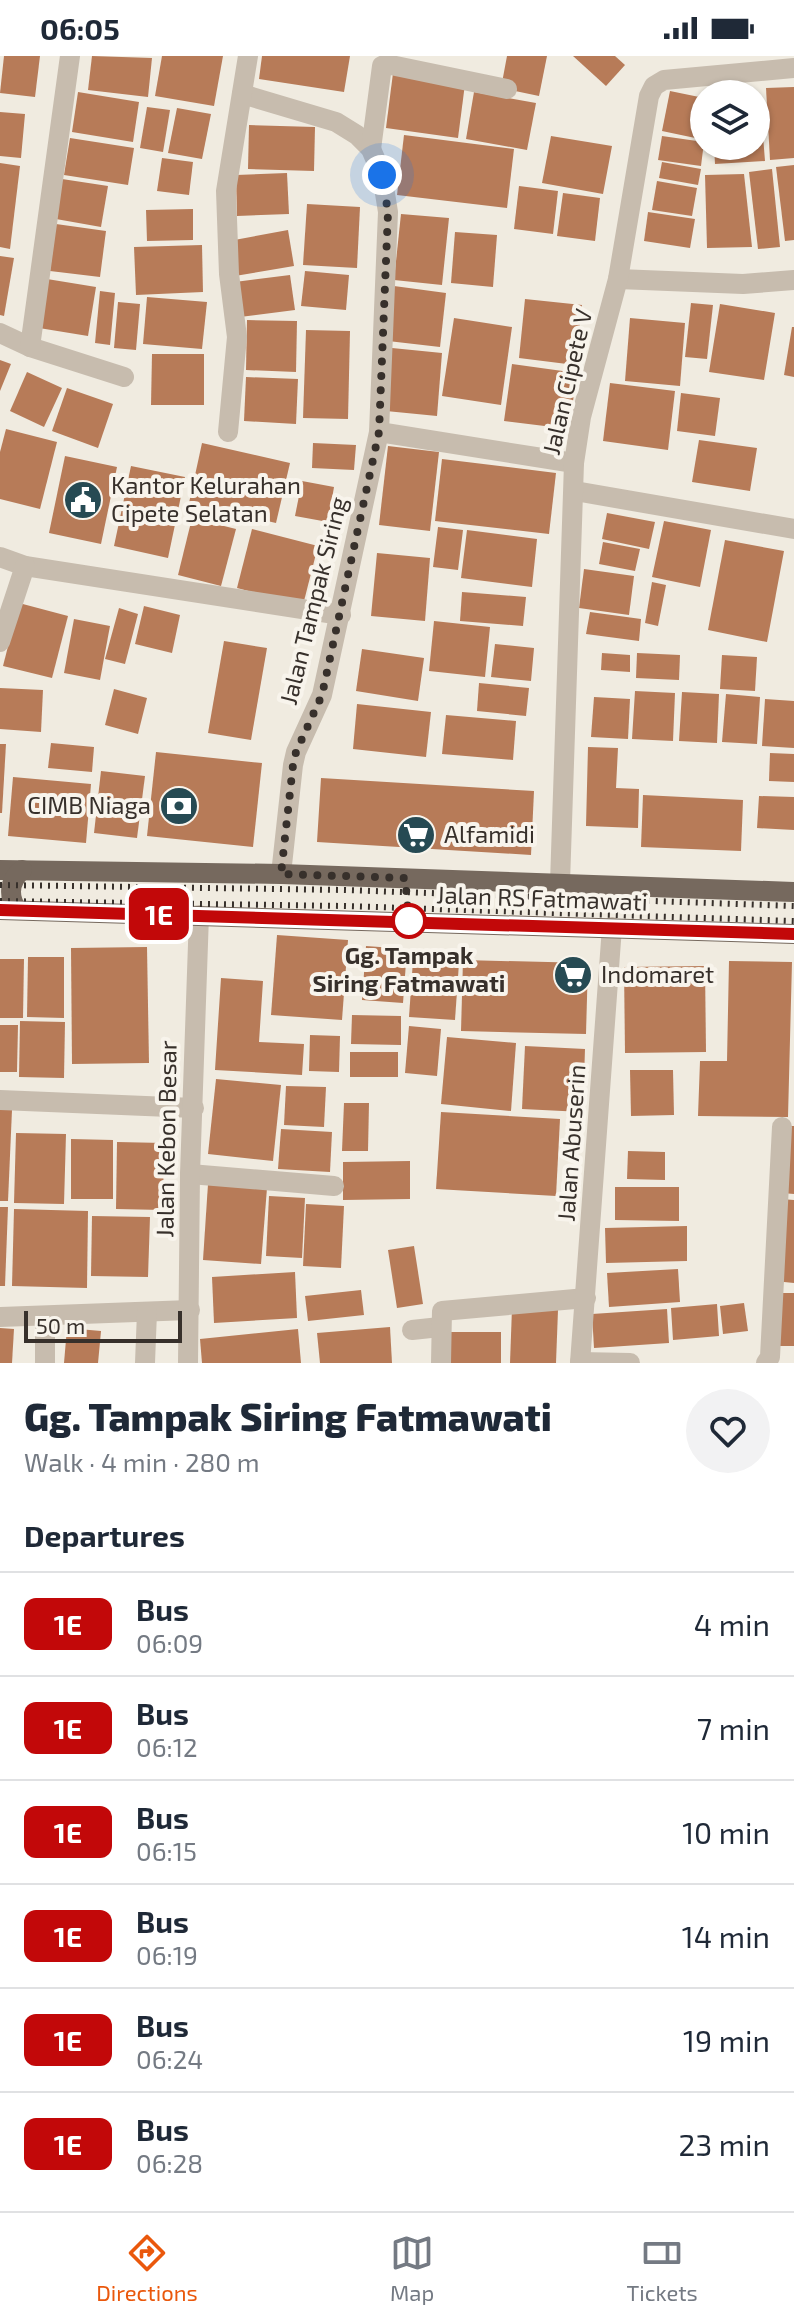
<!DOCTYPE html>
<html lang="en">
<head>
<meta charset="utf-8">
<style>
	body { margin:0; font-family:"Exo 2",sans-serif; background:#f2f2f3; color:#1f2937; height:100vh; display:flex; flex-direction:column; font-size:30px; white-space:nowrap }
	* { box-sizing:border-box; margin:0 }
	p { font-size:26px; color:#747a83 }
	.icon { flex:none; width:44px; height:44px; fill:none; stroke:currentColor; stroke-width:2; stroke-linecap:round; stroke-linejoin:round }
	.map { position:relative; height:1307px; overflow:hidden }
	.side { display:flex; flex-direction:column; background:#fff; flex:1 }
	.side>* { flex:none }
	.badge { padding:0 16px; border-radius:12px; font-size:28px; line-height:52px }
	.buttons { position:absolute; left:690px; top:24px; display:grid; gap:16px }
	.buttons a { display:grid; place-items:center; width:80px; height:80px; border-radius:50%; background:#fff; box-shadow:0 2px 6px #0004; font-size:40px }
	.scale { position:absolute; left:24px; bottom:20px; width:158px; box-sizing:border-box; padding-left:8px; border:4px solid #37302b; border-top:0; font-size:22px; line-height:28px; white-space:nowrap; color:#37302b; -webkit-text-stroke:6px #f8f4ec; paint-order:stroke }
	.you { position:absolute; width:40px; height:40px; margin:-20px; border:6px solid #fff; border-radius:50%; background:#1a73e8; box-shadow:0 0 0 12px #1a73e833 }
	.map>.badge { position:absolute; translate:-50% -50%; box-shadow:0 0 0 4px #fff }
	h2 { padding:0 24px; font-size:30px; line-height:72px }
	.round { display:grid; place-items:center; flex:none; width:84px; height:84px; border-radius:42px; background:#f2f2f3 }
	.head { display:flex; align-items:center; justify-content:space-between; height:136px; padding:0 24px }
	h1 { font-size:38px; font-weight:800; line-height:60px }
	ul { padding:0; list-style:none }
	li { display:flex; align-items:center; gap:24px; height:104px; padding:0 24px; border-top:2px solid #e0e1e3 }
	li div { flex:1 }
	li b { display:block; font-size:30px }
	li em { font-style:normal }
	li .badge { min-width:88px; font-weight:700; text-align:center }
	.status { display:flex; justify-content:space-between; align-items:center; height:56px; padding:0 40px; background:#fff; direction:ltr }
	.status svg { height:22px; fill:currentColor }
	.tabs { display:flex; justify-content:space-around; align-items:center; height:112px; border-top:2px solid #e0e1e3; background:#fff; font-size:22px; color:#747a83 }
	.tabs a { display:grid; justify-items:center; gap:4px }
	.tabs .active { color:#ea580c }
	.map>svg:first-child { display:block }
</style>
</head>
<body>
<div class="status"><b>06:05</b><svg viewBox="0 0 49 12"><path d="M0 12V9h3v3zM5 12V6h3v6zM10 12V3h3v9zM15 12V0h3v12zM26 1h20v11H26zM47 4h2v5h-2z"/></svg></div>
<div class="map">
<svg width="794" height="1307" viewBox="0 0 794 1307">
	<rect width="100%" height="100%" fill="#f0ebe0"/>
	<g fill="#b77b58">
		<path d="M 4,0 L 40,0 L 35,41 L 0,37 Z"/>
		<path d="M 92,0 L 152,2 L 148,41 L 88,34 Z"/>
		<path d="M 162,0 L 223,0 L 214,50 L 155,40 Z"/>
		<path d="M 262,0 L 350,0 L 344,36 L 259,23 Z"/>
		<path d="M 507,0 L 547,0 L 539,40 L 501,32 Z"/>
		<path d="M 573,0 L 615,0 L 625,9 L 606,30 Z"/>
		<path d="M 393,17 L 465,28 L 458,82 L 386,72 Z"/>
		<path d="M 794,31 L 794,102 L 770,104 L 766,32 Z"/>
		<path d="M 670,35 L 704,42 L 704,61 L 700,83 L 662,75 Z"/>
		<path d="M 78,36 L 139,46 L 133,86 L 72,76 Z"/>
		<path d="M 474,36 L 536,47 L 527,94 L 466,83 Z"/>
		<path d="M 756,42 L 760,42 L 765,105 L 715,108 L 714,90 L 756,90 Z"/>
		<path d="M 147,51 L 170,54 L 163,96 L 140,92 Z"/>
		<path d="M 177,52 L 211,58 L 202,103 L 168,97 Z"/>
		<path d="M 0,56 L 25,58 L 21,102 L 0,100 Z"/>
		<path d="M 249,69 L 315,71 L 314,115 L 248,113 Z"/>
		<path d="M 404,79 L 514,93 L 507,152 L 397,139 Z"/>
		<path d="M 551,80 L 612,90 L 603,138 L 542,127 Z"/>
		<path d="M 662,80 L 704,86 L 701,110 L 658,104 Z"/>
		<path d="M 70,82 L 134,92 L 128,129 L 64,119 Z"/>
		<path d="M 162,102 L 193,106 L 189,139 L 157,135 Z"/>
		<path d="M 662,106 L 701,113 L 698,129 L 659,122 Z"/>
		<path d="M 0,107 L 20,110 L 10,193 L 0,191 Z"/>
		<path d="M 794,109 L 794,184 L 785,185 L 776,111 Z"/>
		<path d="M 772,113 L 780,191 L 758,193 L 749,116 Z"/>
		<path d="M 287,117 L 289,158 L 237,160 L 236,119 Z"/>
		<path d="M 744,118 L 752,191 L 707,192 L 705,119 Z"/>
		<path d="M 62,123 L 108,130 L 101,171 L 56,163 Z"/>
		<path d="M 657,125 L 697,132 L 692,160 L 652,154 Z"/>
		<path d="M 519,130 L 558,135 L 553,178 L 514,173 Z"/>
		<path d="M 563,137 L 600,142 L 595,185 L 557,180 Z"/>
		<path d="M 307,148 L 360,151 L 357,212 L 303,209 Z"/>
		<path d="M 193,153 L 193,184 L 147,185 L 146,154 Z"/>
		<path d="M 648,156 L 695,163 L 690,192 L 644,185 Z"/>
		<path d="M 401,158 L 449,162 L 442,229 L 394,224 Z"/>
		<path d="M 56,168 L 106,175 L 100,221 L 50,215 Z"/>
		<path d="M 288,174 L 294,210 L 235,220 L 229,185 Z"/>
		<path d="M 455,176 L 497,179 L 493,231 L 451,227 Z"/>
		<path d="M 202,189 L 203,236 L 136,239 L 134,191 Z"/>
		<path d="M 0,200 L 14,202 L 4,260 L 0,259 Z"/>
		<path d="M 305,215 L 349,219 L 346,254 L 301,250 Z"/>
		<path d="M 290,219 L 295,254 L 240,261 L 235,226 Z"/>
		<path d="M 47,223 L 96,231 L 88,280 L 39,272 Z"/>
		<path d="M 394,230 L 446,237 L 440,291 L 388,285 Z"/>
		<path d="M 100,235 L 115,237 L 110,289 L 95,287 Z"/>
		<path d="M 147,241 L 207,246 L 202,293 L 143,288 Z"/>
		<path d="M 525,243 L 582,249 L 575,309 L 519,302 Z"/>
		<path d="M 118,246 L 140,248 L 136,294 L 114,292 Z"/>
		<path d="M 691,247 L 713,249 L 707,303 L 685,301 Z"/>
		<path d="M 720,248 L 775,257 L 764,324 L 709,316 Z"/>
		<path d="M 454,262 L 512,271 L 501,349 L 442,340 Z"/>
		<path d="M 630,262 L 685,267 L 680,330 L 625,325 Z"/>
		<path d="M 247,264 L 297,265 L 296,316 L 246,314 Z"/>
		<path d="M 792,271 L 794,271 L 794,321 L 784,319 Z"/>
		<path d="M 306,274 L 350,275 L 348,363 L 303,362 Z"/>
		<path d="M 392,292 L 442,297 L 437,360 L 386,355 Z"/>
		<path d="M 152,298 L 204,298 L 204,349 L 151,349 Z"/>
		<path d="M 0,304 L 11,308 L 0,335 Z"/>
		<path d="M 512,308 L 577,317 L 569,373 L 504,365 Z"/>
		<path d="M 27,316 L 62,332 L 44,371 L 10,355 Z"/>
		<path d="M 246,321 L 298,323 L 296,368 L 244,365 Z"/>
		<path d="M 610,327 L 675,335 L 668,394 L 603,385 Z"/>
		<path d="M 67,332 L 113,348 L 98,392 L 52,375 Z"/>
		<path d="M 681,337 L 720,342 L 715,380 L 677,375 Z"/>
		<path d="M 6,373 L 57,386 L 40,453 L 0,443 L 0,396 Z"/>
		<path d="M 699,384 L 757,392 L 750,435 L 692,426 Z"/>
		<path d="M 202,387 L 290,407 L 276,467 L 189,447 Z"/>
		<path d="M 313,387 L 356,389 L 354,414 L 312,412 Z"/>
		<path d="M 388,390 L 439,396 L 430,475 L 379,469 Z"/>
		<path d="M 65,400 L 117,411 L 101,488 L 49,477 Z"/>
		<path d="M 442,403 L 556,417 L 549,478 L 435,465 Z"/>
		<path d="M 131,410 L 185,421 L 168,502 L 114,490 Z"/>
		<path d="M 302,425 L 334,431 L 328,466 L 295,460 Z"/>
		<path d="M 607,457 L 655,466 L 649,493 L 602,483 Z"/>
		<path d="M 192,462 L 236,473 L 221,530 L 178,519 Z"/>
		<path d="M 664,465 L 711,474 L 700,531 L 652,521 Z"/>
		<path d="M 438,471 L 463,474 L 458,514 L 433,511 Z"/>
		<path d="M 252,473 L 318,490 L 303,549 L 237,532 Z"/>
		<path d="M 467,474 L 537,483 L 532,531 L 461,522 Z"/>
		<path d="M 725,484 L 784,495 L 767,586 L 708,574 Z"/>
		<path d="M 603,486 L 640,493 L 635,515 L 599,508 Z"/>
		<path d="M 377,497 L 430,502 L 425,565 L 371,560 Z"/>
		<path d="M 584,513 L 634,520 L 629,559 L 579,552 Z"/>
		<path d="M 652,526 L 666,529 L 658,570 L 645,567 Z"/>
		<path d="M 462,536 L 526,541 L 523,570 L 460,565 Z"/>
		<path d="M 19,547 L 68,560 L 52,622 L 3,610 Z"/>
		<path d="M 144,550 L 180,559 L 172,597 L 135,588 Z"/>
		<path d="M 119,552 L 138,558 L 125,608 L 105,603 Z"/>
		<path d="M 590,556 L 641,563 L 639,585 L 586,578 Z"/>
		<path d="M 74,563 L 110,570 L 100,624 L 64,617 Z"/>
		<path d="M 434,565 L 490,571 L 485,621 L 429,615 Z"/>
		<path d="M 224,585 L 267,592 L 251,684 L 208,677 Z"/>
		<path d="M 495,588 L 534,592 L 531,625 L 491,621 Z"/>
		<path d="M 362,593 L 424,602 L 418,645 L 356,635 Z"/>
		<path d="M 602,597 L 630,599 L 630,616 L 601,614 Z"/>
		<path d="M 637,597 L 680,599 L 679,624 L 636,622 Z"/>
		<path d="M 722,599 L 757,601 L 755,635 L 720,633 Z"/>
		<path d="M 479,627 L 529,632 L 526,660 L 477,655 Z"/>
		<path d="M 0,632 L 43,634 L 41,676 L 0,673 Z"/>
		<path d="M 114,633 L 147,642 L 138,678 L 105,669 Z"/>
		<path d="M 635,635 L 675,637 L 673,685 L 632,683 Z"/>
		<path d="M 682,636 L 719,638 L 717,687 L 679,685 Z"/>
		<path d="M 726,638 L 760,641 L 757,688 L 722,686 Z"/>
		<path d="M 594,641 L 630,643 L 628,683 L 591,681 Z"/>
		<path d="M 765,643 L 794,645 L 794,692 L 762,690 Z"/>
		<path d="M 357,648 L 431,656 L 426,701 L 353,693 Z"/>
		<path d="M 446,659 L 516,665 L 513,704 L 442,698 Z"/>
		<path d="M 51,687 L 94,691 L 92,716 L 48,712 Z"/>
		<path d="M 0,688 L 6,688 L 2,757 L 0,757 Z"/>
		<path d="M 588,691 L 618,692 L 616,732 L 639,733 L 638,772 L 586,770 Z"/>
		<path d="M 156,696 L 262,707 L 253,791 L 147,780 Z"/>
		<path d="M 770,697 L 794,698 L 794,726 L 769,725 Z"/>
		<path d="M 101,715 L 145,720 L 137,782 L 94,777 Z"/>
		<path d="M 13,721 L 91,728 L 86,787 L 8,780 Z"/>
		<path d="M 321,722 L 534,735 L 531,799 L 317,786 Z"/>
		<path d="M 643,739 L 743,744 L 741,795 L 641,791 Z"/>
		<path d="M 759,740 L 794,741 L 794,774 L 757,772 Z"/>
		<path d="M 277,879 L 348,884 L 342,964 L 271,959 Z"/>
		<path d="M 366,890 L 407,893 L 403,947 L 362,944 Z"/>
		<path d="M 147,891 L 149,1007 L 72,1008 L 71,892 Z"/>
		<path d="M 28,901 L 64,901 L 64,962 L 27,961 Z"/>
		<path d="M 0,903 L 24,903 L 23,962 L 0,962 Z"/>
		<path d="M 413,904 L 459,907 L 455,964 L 409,961 Z"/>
		<path d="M 463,904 L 588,907 L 586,978 L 461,975 Z"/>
		<path d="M 729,905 L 792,906 L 788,1061 L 698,1060 L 700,1005 L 727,1005 Z"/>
		<path d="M 705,910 L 706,996 L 625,997 L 624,911 Z"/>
		<path d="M 221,922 L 263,925 L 259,986 L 304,988 L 302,1019 L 215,1014 Z"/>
		<path d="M 352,959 L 401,960 L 401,989 L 351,988 Z"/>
		<path d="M 20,965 L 65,966 L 64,1022 L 19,1021 Z"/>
		<path d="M 0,969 L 18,969 L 17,1016 L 0,1016 Z"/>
		<path d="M 409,970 L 441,973 L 437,1020 L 405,1017 Z"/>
		<path d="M 310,979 L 340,980 L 339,1016 L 309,1015 Z"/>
		<path d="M 447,981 L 516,987 L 511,1055 L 441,1048 Z"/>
		<path d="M 525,990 L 585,993 L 583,1056 L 522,1053 Z"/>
		<rect x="350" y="996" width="48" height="25"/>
		<path d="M 630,1014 L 673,1014 L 674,1059 L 631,1060 Z"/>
		<path d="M 216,1023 L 281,1029 L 273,1105 L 208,1098 Z"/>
		<path d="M 286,1030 L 326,1031 L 324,1071 L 284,1069 Z"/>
		<path d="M 344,1047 L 369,1047 L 368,1095 L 342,1095 Z"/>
		<path d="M 0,1054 L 12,1054 L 8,1145 L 0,1145 Z"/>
		<path d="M 441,1056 L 560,1063 L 556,1140 L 436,1133 Z"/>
		<path d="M 786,1070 L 794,1070 L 794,1138 L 782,1137 Z"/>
		<path d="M 281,1073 L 332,1076 L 330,1116 L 278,1113 Z"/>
		<path d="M 16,1077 L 66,1078 L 64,1148 L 14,1147 Z"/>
		<path d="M 71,1083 L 113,1084 L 113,1143 L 71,1143 Z"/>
		<path d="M 117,1086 L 164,1087 L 163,1154 L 116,1153 Z"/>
		<path d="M 628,1095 L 665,1096 L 665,1124 L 627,1123 Z"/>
		<path d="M 410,1105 L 410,1143 L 343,1144 L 343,1106 Z"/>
		<path d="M 208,1128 L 267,1132 L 261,1208 L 203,1204 Z"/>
		<path d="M 615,1131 L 679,1131 L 679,1165 L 615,1164 Z"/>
		<path d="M 269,1140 L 305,1142 L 302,1202 L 266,1200 Z"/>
		<path d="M 781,1143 L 794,1144 L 794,1227 L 774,1225 Z"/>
		<path d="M 306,1148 L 344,1150 L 341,1212 L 303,1210 Z"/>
		<path d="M 0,1151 L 8,1151 L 5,1230 L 0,1230 Z"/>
		<path d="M 14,1153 L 88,1155 L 87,1232 L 12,1230 Z"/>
		<path d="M 92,1160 L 150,1161 L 148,1221 L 91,1220 Z"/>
		<path d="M 687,1170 L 687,1205 L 606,1207 L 605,1172 Z"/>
		<path d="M 414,1190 L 423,1248 L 397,1252 L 388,1194 Z"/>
		<path d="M 678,1213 L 680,1246 L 609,1251 L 607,1217 Z"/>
		<path d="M 295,1216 L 297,1262 L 214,1267 L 212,1221 Z"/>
		<path d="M 361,1234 L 364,1259 L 308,1265 L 305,1240 Z"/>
		<path d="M 778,1237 L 794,1237 L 794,1290 L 776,1290 Z"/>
		<path d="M 744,1247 L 748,1275 L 723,1278 L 720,1250 Z"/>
		<path d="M 717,1248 L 719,1280 L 673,1284 L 671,1252 Z"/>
		<path d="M 512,1252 L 558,1254 L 556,1307 L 510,1307 Z"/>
		<path d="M 667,1253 L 669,1287 L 594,1292 L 592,1258 Z"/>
		<path d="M 390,1271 L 392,1307 L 320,1307 L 317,1277 Z"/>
		<path d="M 0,1272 L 14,1273 L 12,1307 L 0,1307 Z"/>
		<path d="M 67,1272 L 101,1275 L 98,1307 L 64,1307 Z"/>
		<path d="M 298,1273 L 301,1307 L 202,1307 L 200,1283 Z"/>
		<rect x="442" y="1276" width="59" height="31"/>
	</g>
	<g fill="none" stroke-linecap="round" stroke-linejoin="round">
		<g stroke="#c7bcae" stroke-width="20">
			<path d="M 242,38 L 336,66 L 357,79 L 371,93 L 382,119 L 388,156 L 379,376 L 322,639 L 296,696 L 293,709 L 281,818"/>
			<path d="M 371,93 L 382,10 L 386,8 L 507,33"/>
			<path d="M 618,223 L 743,228 L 794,224"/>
			<path d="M 0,277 L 30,291 L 124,321"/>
			<path d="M 30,291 L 70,0"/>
			<path d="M 228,376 L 237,281 L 229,218 L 226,135 L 248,0"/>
			<path d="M 379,376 L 574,407"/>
			<path d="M 575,435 L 794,473"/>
			<path d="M 0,501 L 25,510 L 341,559"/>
			<path d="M 0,586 L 25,510"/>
			<path d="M 560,827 L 574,407 L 581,361 L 618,223 L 649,40 L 654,30 L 664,24 L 794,12"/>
			<path d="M 0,1044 L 194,1052"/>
			<path d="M 190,1118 L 334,1130"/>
			<path d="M 0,1261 L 190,1254"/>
			<path d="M 412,1274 L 440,1271"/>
			<path d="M 580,1306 L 630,1307"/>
			<path d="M 45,1307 L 45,1260"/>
			<path d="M 145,1307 L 147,1256"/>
			<path d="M 188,1307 L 190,1118 L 199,859"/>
			<path d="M 441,1307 L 442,1255 L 586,1242"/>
			<path d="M 580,1307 L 612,871"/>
			<path d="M 766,1307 L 770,1301 L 782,1071"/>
		</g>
		<g stroke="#76695e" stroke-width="20">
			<path d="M 0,814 L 281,818 L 794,836"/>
			<path d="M 0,854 L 794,878"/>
			<path d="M 17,854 C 8,840 9,825 22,814"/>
		</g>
		<g stroke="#37302b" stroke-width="6" stroke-dasharray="2 6" stroke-linecap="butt">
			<path d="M 0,829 L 345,834 L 794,850"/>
			<path d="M 0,845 L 345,850 L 794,865"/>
		</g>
	</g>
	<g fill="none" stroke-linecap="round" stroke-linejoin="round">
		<defs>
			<path id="line" d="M 0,854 L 794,878"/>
		</defs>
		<use href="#line" stroke="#fff" stroke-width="18"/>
		<use href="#line" stroke="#c20809" stroke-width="12"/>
		<path stroke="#37302b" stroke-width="8" stroke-dasharray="0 14.4" d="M 382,119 L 388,156 L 379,376 L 322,639 L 296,696 L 293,709 L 281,818 L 405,822 L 409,865"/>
	</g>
	<defs>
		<symbol id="civic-disc" viewBox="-11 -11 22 22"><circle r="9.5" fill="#264a53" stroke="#f8f4ec"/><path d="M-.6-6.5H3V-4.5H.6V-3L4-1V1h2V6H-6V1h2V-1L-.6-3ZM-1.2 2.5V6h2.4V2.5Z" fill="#fff"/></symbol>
		<symbol id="bank-disc" viewBox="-11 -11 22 22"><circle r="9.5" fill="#264a53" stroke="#f8f4ec"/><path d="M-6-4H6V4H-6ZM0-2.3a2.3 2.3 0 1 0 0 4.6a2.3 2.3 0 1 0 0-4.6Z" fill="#fff"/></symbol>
		<symbol id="supermarket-disc" viewBox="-11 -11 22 22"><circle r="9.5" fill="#264a53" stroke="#f8f4ec"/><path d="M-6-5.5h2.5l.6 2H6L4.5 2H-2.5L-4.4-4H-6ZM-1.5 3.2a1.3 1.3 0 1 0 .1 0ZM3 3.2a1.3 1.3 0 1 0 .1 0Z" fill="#fff"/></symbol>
	</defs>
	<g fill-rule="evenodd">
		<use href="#civic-disc" x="61" y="422" width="44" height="44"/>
		<use href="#bank-disc" x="157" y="728" width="44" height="44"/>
		<use href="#supermarket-disc" x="394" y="757" width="44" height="44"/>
		<use href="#supermarket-disc" x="551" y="897" width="44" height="44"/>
	</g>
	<circle fill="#fff" stroke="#c20809" stroke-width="4" cx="409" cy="865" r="16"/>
	<g text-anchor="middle" stroke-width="8" stroke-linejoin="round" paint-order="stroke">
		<g font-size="24" fill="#37302b" stroke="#f8f4ec">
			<text transform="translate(568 326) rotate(-77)" y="8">Jalan Cipete V</text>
			<text transform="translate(314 545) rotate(-76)" y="8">Jalan Tampak Siring</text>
			<text transform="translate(542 843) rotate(2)" y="8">Jalan RS Fatmawati</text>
			<text transform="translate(167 1083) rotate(-89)" y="8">Jalan Kebon Besar</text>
			<text transform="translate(572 1087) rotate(-86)" y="8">Jalan Abuserin</text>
		</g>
		<g font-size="24" fill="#37302b" stroke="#f8f4ec" text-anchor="start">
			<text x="111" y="438">Kantor Kelurahan<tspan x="111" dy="28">Cipete Selatan</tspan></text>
			<text x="151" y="758" text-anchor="end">CIMB Niaga</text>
			<text x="444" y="787">Alfamidi</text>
			<text x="601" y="927">Indomaret</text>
		</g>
		<g font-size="24" font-weight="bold" fill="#37302b" stroke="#f8f4ec">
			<text x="409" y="908">Gg. Tampak<tspan x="409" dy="28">Siring Fatmawati</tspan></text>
		</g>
	</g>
</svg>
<div class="buttons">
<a><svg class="icon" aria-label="layers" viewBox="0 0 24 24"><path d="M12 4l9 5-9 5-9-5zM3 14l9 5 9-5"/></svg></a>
</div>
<div class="scale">50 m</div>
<div class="you" style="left:382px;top:119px"></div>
<b class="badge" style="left:159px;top:858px;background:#c20809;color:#fff">1E</b>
</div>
<section class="side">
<div class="head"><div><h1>Gg. Tampak Siring Fatmawati</h1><p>Walk · 4 min · 280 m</p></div><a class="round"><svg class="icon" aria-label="heart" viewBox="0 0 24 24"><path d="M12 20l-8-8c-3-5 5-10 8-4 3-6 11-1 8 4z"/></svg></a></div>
<h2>Departures</h2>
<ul>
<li><span class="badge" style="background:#c20809;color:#fff">1E</span><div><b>Bus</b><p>06:09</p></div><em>4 min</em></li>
<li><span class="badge" style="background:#c20809;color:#fff">1E</span><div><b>Bus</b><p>06:12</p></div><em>7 min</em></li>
<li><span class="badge" style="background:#c20809;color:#fff">1E</span><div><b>Bus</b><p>06:15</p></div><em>10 min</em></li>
<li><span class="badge" style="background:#c20809;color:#fff">1E</span><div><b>Bus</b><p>06:19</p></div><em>14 min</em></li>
<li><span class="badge" style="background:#c20809;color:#fff">1E</span><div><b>Bus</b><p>06:24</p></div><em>19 min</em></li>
<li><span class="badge" style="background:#c20809;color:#fff">1E</span><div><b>Bus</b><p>06:28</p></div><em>23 min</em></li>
</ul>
</section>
<nav class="tabs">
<a class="active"><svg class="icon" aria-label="directions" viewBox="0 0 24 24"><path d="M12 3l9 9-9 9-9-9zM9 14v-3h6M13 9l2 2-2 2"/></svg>Directions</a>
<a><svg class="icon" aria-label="map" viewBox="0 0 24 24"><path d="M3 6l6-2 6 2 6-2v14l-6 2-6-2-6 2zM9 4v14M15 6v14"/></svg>Map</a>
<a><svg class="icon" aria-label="tickets" viewBox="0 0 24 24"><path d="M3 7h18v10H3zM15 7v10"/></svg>Tickets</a>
</nav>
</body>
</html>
